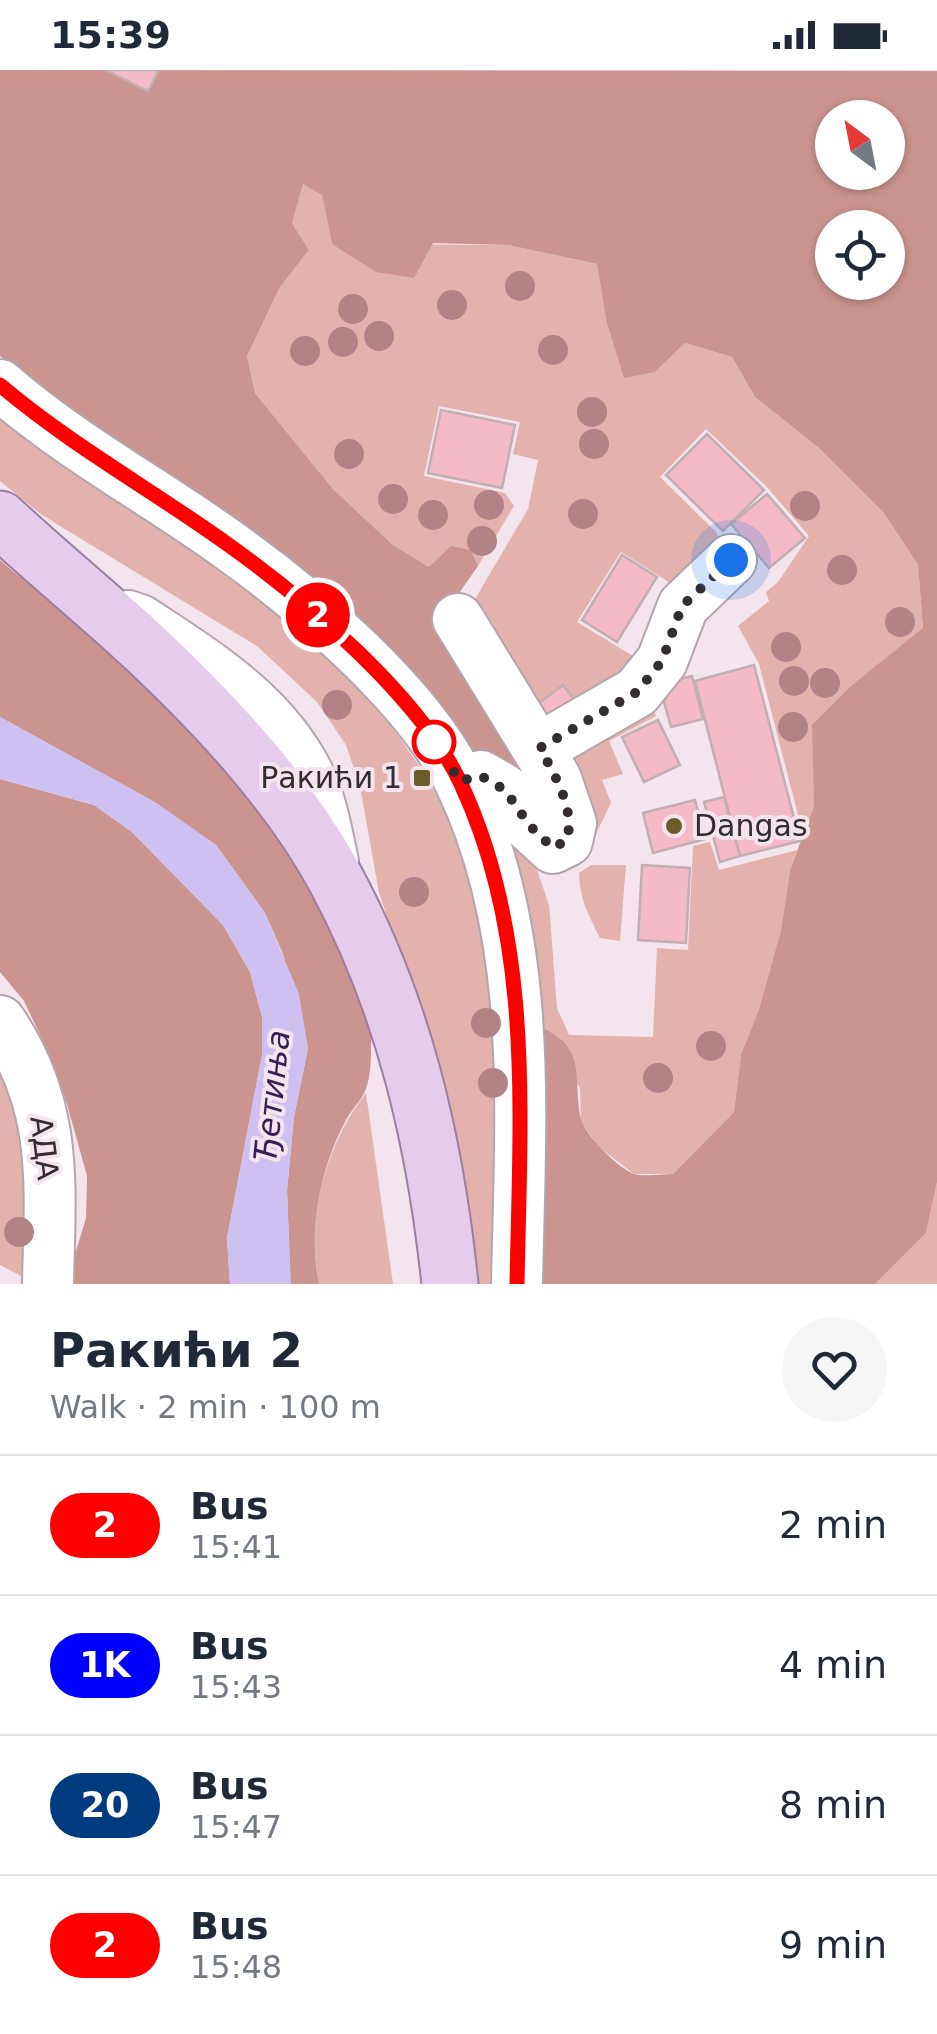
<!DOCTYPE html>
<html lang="en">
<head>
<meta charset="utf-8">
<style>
	body { margin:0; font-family:"DejaVu Sans",sans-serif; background:#f6f6f7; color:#1f2937; height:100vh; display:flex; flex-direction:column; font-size:38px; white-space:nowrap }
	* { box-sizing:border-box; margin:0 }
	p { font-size:32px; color:#747a83 }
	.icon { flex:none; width:55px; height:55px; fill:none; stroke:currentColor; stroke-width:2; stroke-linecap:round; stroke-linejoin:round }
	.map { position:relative; height:1214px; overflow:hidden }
	.details { display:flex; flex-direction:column; background:#fff; flex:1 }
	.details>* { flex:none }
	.badge { padding:0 20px; border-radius:32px; font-size:35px; line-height:65px }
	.needle { width:65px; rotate:328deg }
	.controls { position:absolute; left:815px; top:30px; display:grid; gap:20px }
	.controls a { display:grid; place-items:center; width:90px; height:90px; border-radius:50%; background:#fff; box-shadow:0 2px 8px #0004; font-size:50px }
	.you { position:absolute; width:50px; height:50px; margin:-25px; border:8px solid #fff; border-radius:50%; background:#1a73e8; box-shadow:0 0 0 15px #1a73e833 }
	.map>.badge { position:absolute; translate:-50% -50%; box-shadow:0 0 0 5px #fff }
	.round { display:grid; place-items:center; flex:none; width:105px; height:105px; border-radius:52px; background:#f6f6f7 }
	.head { display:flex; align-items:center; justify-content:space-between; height:170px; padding:0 50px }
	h1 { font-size:48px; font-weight:800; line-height:75px }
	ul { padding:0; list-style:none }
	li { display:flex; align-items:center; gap:30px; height:140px; padding:0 50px; border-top:2px solid #e0e1e3 }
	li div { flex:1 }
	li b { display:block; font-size:38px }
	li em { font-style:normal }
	li .badge { min-width:110px; font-weight:700; text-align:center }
	.status { display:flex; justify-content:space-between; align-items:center; height:70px; padding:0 50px; background:#fff; direction:ltr }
	.status svg { height:28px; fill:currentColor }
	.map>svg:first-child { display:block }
</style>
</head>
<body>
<div class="status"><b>15:39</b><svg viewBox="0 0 49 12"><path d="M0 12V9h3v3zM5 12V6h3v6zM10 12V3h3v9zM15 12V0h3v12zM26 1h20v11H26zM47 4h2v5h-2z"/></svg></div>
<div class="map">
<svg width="937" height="1214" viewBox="0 0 937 1214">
	<rect width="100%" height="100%" fill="#f4e4ee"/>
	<g fill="#e3b2ac">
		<path d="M 303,113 L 322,125 L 332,174 L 508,175 L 597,194 L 606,250 L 655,302 L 685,273 L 732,287 L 755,327 L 819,378 L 884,443 L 918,495 L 923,559 L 813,655 L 814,736 L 803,764 L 759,594 L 738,556 L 769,531 L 766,522 L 778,512 L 809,466 L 767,417 L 706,359 L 660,407 L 717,463 L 724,484 L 683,521 L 621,482 L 577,552 L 643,592 L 585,639 L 563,615 L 532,639 L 468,541 L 528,439 L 538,390 L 513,384 L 520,352 L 439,336 L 424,406 L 505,423 L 514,436 L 478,496 L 471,480 L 429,497 L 393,475 L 333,419 L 255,323 L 247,286 L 280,217 L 309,180 L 292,153 Z"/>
		<path d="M 0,345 C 169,461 370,569 456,765 C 479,817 488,877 496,934 C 500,963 496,995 496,1025 C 496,1088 495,1151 495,1214 L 476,1214 L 469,1133 L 465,1132 L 441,1003 L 379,823 L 360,716 L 346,675 L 317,632 L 257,576 L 42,445 L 0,411 Z"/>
		<path d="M 651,631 L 656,646 L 609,671 L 623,704 L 602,710 L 611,733 L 590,776 L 555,677 Z"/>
		<path d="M 487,727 L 535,794 L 549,835 L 557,938 L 569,965 L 653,967 L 657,878 L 688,880 L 693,776 L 710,772 L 719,800 L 797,780 L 790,800 L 781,860 L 759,941 L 741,986 L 734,1042 L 673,1104 L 634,1104 L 599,1077 L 581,1052 L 580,1018 L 540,957 Z"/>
		<path d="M 591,795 L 626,795 L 620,871 L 600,868 C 589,847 579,827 579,803 Z"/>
		<path d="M 0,982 L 29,1060 L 29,1210 L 0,1195 Z"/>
		<path d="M 366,1023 L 393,1214 L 319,1214 C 306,1147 325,1076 366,1023 Z"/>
		<path d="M 937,1112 L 937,1214 L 875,1214 L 926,1163 Z"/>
	</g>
	<g fill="#cc948e" fill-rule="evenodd">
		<path d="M 0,0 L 937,1 L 937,1112 L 926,1163 L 875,1214 L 538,1214 L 540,957 C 589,978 572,1008 581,1049 C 585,1065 618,1098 634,1104 C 644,1107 662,1104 673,1104 L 734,1042 L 741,985 L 759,940 L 781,860 L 790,800 L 814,736 L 812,655 L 851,616 L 923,558 L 918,495 L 884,443 L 819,378 L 755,327 L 732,287 L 685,273 L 655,302 L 624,308 L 606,250 L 597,194 L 508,175 L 433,173 L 414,208 L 376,202 L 332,174 L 322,125 L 303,114 L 292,153 L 309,180 L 280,217 L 247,286 L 255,323 L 333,419 L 393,475 L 429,497 L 451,476 L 471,480 L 478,496 L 450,536 L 545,708 L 498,703 L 456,664 L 0,286 ZM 832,48 L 888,48 L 888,102 L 832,102 ZM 832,158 L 888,158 L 888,212 L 832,212 Z"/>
		<path d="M 0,490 C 30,517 65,539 95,566 C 193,655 287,760 341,882 C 353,909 373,944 371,975 C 371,991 371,1013 362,1027 C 357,1035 349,1043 345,1052 C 320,1099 308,1161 319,1214 L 291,1214 L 290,1207 L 287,1120 L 294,1047 L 308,978 L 283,884 L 265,843 L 216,775 L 154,732 L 0,647 Z"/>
		<path d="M 0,709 L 94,735 L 132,762 L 223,855 L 250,902 L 262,947 L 262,985 L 227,1168 L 230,1214 L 66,1214 L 86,1148 L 87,1106 L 67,1034 L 49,984 L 24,931 L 0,902 Z"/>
	</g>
	<path fill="#cec0f1" d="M 0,647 L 155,732 L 216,775 L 265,843 L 299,924 L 308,978 L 294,1047 L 287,1120 L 291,1214 L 230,1214 L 227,1169 L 262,985 L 262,947 L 250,902 L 223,855 L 132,762 L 94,735 L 0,709 Z"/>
	<g fill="#f4bac7" stroke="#c1afb3" stroke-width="2.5">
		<path d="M 106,0 L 159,0 L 148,21 Z"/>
		<path d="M 441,340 L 515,355 L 502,418 L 428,403 Z"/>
		<path d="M 707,364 L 764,420 L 723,461 L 666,405 Z"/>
		<path d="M 767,424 L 805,468 L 769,498 L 731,454 Z"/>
		<path d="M 622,485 L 657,507 L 617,572 L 582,550 Z"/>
		<path d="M 754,595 L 800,771 L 740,786 L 695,611 Z"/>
		<path d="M 692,606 L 703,649 L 671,657 L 659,614 Z"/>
		<path d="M 563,615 L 577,633 L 549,654 L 535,636 Z"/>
		<path d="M 658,650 L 680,695 L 644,712 L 622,667 Z"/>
		<path d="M 724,727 L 740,786 L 720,792 L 704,732 Z"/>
		<path d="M 695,730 L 705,769 L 653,783 L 643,743 Z"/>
		<path d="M 642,795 L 690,798 L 686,873 L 638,870 Z"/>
	</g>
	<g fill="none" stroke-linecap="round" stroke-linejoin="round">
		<defs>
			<g id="minor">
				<path d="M 0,315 C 71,377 154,421 230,476 C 306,530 421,628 461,714 C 535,870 520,1047 517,1214"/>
				<path d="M 128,546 L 140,550 C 205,593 275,635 310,708 C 322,734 327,764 333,792"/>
				<path d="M 458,549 L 556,709 L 571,753 L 567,771 L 553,778 L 530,757 L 505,720 L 481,706 L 460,711"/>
				<path d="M 540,678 L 637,622 L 662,591 L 683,536 L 731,490"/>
				<path d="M 0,951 C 59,1037 50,1115 48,1214"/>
			</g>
			<path id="major" d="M 0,449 C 48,494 99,535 147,580 C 217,646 289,723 335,808 C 404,936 435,1070 450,1214"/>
		</defs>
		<use href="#minor" stroke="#b4a5ad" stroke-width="54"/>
		<use href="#major" stroke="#9d7ea2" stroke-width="59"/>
		<use href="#minor" stroke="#fff" stroke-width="50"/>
		<use href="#major" stroke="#e6cbec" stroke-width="55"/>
	</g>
	<g fill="#b18386">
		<circle cx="520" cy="216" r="15"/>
		<circle cx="452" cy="235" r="15"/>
		<circle cx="353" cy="239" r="15"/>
		<circle cx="379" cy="266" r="15"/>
		<circle cx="343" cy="272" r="15"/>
		<circle cx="553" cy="280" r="15"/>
		<circle cx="305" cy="281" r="15"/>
		<circle cx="592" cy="342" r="15"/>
		<circle cx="594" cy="374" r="15"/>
		<circle cx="349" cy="384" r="15"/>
		<circle cx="393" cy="429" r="15"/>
		<circle cx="489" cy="435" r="15"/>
		<circle cx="805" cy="436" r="15"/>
		<circle cx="583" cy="444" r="15"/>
		<circle cx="433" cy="445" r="15"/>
		<circle cx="482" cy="471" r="15"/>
		<circle cx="842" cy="500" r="15"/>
		<circle cx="900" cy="552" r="15"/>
		<circle cx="786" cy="577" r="15"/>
		<circle cx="794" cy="611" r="15"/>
		<circle cx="825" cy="613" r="15"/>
		<circle cx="337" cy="635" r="15"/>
		<circle cx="793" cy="657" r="15"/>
		<circle cx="414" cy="822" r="15"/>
		<circle cx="486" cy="953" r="15"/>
		<circle cx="711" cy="976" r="15"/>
		<circle cx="658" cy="1008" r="15"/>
		<circle cx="493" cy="1013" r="15"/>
		<circle cx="19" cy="1162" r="15"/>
	</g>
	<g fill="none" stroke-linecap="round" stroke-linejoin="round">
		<defs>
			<path id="line" d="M 0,315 C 72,376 154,421 230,476 C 306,530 421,628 461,714 C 534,870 520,1047 517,1214"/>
		</defs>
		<use href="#line" stroke="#fff" stroke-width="22"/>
		<use href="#line" stroke="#f00" stroke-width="15"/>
		<path stroke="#332d30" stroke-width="10" stroke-dasharray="0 18" d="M 434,672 L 460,711 L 481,706 L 505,720 L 530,756 L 553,778 L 567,770 C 575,738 555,706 540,678 L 637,622 L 662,591 L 682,536 L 731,490"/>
	</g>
	<circle fill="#fff" stroke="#f00" stroke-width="5" cx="434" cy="672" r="20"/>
	<g fill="#6d5c2a" stroke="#f4e4ee" stroke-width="4">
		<rect x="412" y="698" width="20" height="20" rx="5"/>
		<circle cx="674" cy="756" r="10"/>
	</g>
	<g text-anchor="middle" stroke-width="8" stroke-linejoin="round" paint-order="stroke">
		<g font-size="30" fill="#332d30" stroke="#f4e4ee" text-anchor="end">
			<text x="402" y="718">Ракићи 1</text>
			<text x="694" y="766" text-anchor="start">Dangas</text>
		</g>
		<g font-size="30" fill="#332d30" stroke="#f4e4ee">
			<text transform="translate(44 1078) rotate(83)" y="10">АДА</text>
		</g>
		<g font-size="32" font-style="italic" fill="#351f58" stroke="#f4e4ee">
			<text transform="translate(272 1026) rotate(-84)" y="11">Ђетиња</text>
		</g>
	</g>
</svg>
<div class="controls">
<a><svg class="needle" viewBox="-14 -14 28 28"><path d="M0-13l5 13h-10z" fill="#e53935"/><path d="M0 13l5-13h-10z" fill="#747a83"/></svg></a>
<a><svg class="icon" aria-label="locate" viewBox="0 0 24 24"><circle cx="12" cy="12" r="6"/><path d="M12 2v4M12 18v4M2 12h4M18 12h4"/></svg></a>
</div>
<div class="you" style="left:731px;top:490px"></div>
<b class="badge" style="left:318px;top:545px;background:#f00;color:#fff">2</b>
</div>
<section class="details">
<div class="head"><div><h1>Ракићи 2</h1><p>Walk · 2 min · 100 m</p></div><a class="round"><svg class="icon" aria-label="heart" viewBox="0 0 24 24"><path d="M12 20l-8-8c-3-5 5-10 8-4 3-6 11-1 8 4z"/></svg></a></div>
<ul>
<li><span class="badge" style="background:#f00;color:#fff">2</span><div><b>Bus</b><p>15:41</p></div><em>2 min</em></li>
<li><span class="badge" style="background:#00f;color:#fff">1K</span><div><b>Bus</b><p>15:43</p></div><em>4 min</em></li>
<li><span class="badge" style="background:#003b80;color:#fff">20</span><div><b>Bus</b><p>15:47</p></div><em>8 min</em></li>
<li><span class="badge" style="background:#f00;color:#fff">2</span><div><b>Bus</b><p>15:48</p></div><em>9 min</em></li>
</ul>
</section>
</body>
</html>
